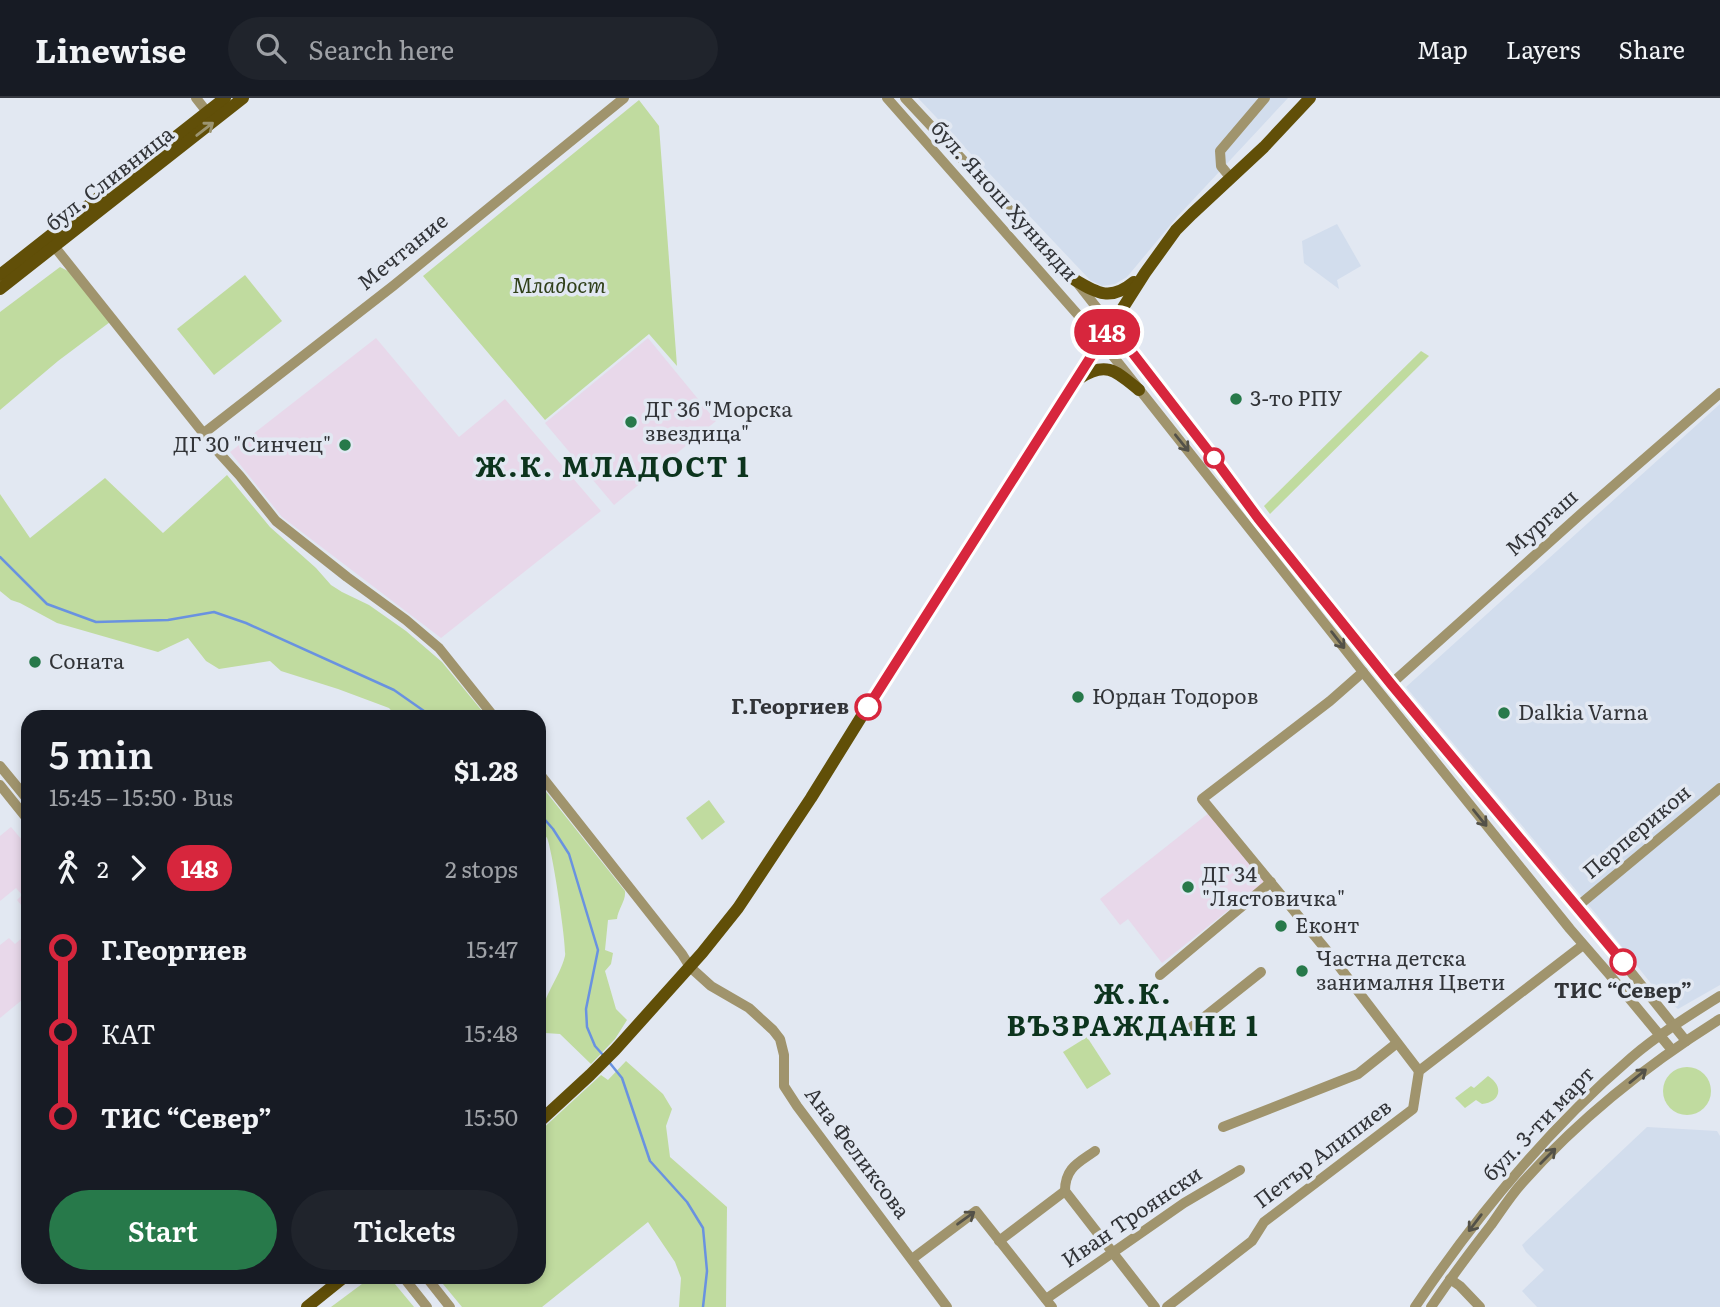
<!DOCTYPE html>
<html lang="en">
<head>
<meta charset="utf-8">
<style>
	body { margin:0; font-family:Literata,serif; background:#20242c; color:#f1f3f6; height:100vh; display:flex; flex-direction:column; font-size:26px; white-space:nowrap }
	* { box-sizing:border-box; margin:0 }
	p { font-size:23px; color:#9ea1a6 }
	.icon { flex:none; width:38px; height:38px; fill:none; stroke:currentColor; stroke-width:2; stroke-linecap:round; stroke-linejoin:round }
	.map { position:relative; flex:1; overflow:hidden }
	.sheet { position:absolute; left:21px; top:612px; width:525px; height:574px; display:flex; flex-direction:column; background:#171b24; border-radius:21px; box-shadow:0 4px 10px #0003 }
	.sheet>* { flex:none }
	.badge { padding:0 14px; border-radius:23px; font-size:24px; line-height:46px }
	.map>.badge { position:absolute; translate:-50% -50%; box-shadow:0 0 0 4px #fff }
	.legs { display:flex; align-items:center; gap:10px; height:77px; padding:0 28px; font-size:23px }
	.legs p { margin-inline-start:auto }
	.headline { display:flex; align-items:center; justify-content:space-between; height:119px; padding:0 28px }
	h1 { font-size:38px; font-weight:600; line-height:52px }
	.action { display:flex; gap:14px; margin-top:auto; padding:14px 28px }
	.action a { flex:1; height:80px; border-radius:42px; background:#27794a; color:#fff; font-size:28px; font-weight:600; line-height:80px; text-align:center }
	.action a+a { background:#20242c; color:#f1f3f6 }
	ul { padding:0 28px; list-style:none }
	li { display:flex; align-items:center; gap:24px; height:84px; font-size:26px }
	li i { display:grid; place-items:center; width:10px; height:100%; margin:0 9px; background:currentColor }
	li i::after { content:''; width:18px; height:18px; margin:-9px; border:5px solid; border-radius:50%; background:#171b24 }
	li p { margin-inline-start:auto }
	li:first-child i { background:linear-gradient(#0000 50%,currentColor 0) }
	li:last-child i { background:linear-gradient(currentColor 50%,#0000 0) }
	header { display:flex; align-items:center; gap:42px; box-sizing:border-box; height:98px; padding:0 35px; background:#171b24; border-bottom:2px solid #363941 }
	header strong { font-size:33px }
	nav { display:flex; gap:38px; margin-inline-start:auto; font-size:24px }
	.search { width:490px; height:63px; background:#20242c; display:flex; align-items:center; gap:18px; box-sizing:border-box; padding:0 24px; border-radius:38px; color:#9ea1a6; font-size:26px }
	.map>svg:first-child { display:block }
</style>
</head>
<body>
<header>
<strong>Linewise</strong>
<div class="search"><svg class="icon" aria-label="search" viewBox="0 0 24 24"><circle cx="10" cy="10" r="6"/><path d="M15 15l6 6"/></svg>Search here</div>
<nav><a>Map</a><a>Layers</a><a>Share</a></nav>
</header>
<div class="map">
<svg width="1720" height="1209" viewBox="0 0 1720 1209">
	<rect width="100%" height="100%" fill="#e2e8f2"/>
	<g fill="#d2dded">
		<path d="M 918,0 L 1288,0 L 1177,119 L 1127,179 L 1115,186 L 1102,188 L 1090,182 Z"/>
		<path d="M 1337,126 L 1361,168 L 1337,182 L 1339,191 L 1304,165 L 1302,143 Z"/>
		<path d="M 1720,306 L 1720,887 L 1678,911 L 1660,897 L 1596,816 L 1406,589 Z"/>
		<path d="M 1647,1029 L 1717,1033 L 1720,1038 L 1720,1209 L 1537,1209 L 1522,1193 L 1544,1172 L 1526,1154 L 1522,1147 Z"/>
	</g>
	<g fill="#e8d8ea">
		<path d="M 376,240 L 459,339 L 505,301 L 601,413 L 441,540 L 282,419 L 230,354 Z"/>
		<path d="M 648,240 L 716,323 L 614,407 L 545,325 Z"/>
		<path d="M 1210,714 L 1265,783 L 1162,865 L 1128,821 L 1120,827 L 1100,801 Z"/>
		<path d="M 11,729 L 28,749 L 28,811 L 26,813 L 17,802 L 22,797 L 16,790 L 0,803 L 0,738 Z"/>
		<path d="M 28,835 L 28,897 L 0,920 L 0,847 L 9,840 L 15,846 Z"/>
	</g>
	<g fill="#c0db9f">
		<path d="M 639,2 L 659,28 L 677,268 L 649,236 L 545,322 L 423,178 Z"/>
		<path d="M 60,169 L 70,174 L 110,224 L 58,263 L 0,312 L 0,214 Z"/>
		<path d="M 245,177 L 282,223 L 214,277 L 177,231 Z"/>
		<path d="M 1421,253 L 1429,258 L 1270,416 L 1264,408 Z"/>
		<path d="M 227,377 L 270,429 L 316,470 L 331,487 L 342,494 L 369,507 L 406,533 L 442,564 L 487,619 L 397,619 L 389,610 L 338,591 L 281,573 L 270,563 L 219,571 L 206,563 L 188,540 L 158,554 L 57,525 L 20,505 L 11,502 L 0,493 L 0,396 L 30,440 L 105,380 L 163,435 Z"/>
		<path d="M 539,685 L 625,793 C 626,803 618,811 617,821 L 608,822 L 605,852 L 613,855 L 611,866 L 605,873 L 616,911 L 627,922 L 615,941 L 591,966 L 560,936 L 545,935 C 534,905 558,886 565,858 C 567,848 552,750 547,740 C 546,738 540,733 539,732 Z"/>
		<path d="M 709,702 L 725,724 L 702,742 L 686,720 Z"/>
		<path d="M 1087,939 L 1111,976 L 1087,991 L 1063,954 Z"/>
		<path d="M 626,963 L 663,996 L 672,1011 L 666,1028 L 670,1059 L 727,1109 L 726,1209 L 679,1209 L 681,1180 L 675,1164 L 648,1124 L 542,1209 L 462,1209 L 438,1180 L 539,1180 L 539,1034 L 601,977 L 608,982 Z"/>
		<circle cx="1687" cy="993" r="24"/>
		<path d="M 1488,978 C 1504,988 1501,1004 1482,1006 L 1476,1002 L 1465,1010 L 1455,1000 L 1471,988 L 1474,990 Z"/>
		<path d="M 370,1180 L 390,1180 L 414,1209 L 331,1209 Z"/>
	</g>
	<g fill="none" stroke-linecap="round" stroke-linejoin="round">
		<g stroke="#6992e0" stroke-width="2.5">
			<path d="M 0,459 L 47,506 L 96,524 L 168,522 L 214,514 L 246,525 L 394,592 L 434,620"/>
			<path d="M 539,715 L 553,731 L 569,756 L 598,852 L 586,911 L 587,929 L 595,948 L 603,957"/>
			<path d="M 609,964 L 622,980 L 650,1063 L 687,1104 L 703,1130 L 707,1173 L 703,1209"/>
		</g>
		<g stroke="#a0946d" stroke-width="10">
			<path d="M 196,0 L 207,14"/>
			<path d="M 887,0 L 1101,243 L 1363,574 L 1570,831 L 1609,876 L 1672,952"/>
			<path d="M 905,0 L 1075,182 L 1202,344 L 1258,420 L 1391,586 L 1578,808 L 1686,943"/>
			<path d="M 1230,79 L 1221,68 L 1220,53 L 1265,0"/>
			<path d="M 50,143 L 220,356 L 240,378 L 276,423 L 347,479 L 406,522 L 439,550 L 495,620"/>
			<path d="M 204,335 L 393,188 L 624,0"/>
			<path d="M 1363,574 L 1330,603 L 1202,701 L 1328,854 L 1419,973"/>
			<path d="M 1391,586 L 1582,415 L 1720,295"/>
			<path d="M 0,668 L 28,702"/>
			<path d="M 539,675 L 682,856 L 690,869 L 711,888 L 749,910 L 773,932 L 780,941 L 784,957 L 784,988 L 797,1008 L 947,1209"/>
			<path d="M 0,687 L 28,722"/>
			<path d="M 1578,808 L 1720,690"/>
			<path d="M 1160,877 L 1271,784"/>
			<path d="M 1183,936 L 1261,874"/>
			<path d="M 1223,1029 L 1358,976 L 1397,945"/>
			<path d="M 1095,1053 C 1078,1065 1065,1070 1065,1093 L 1155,1209"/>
			<path d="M 999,1143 L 1065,1093"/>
			<path d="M 912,1161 L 976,1113 L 1052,1209"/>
			<path d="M 404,1180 L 427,1209"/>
			<path d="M 427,1180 L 450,1209"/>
			<path d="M 1450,1181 L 1460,1188 L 1480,1209"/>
			<path d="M 1046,1201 L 1184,1105 L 1240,1072"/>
			<path d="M 1167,1209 L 1252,1143 L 1264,1124 L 1413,1011 L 1419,973 L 1583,847"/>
			<path d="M 1415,1209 C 1477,1117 1548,1031 1632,959 C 1659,936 1690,917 1720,898"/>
			<path d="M 1431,1209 C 1450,1181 1470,1154 1491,1127 C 1501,1113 1511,1097 1523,1084 C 1580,1020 1648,966 1720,921"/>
		</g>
		<g stroke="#614f08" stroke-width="12">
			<path d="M 0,177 L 225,0"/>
			<path d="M 1075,182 C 1098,196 1111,203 1134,184"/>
			<path d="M 0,191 L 243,0"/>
			<path d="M 1080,280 C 1107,262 1117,274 1139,292"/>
			<path d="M 539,1024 L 590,977 L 615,952 L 702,855 L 738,810 L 811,700 L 904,550 L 1004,397 L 1145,175 L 1176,132 L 1192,116 L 1264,49 L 1310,0"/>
			<path d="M 307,1209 L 343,1180"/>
		</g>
	</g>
	<defs><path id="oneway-shaft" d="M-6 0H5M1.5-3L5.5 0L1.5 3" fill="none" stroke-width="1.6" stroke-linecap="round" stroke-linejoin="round" transform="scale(1.75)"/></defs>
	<use stroke="#9b9471" href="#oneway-shaft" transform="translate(205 31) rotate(-38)"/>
	<g stroke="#535148">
		<use href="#oneway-shaft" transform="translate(1182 345) rotate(51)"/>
		<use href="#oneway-shaft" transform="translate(1338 542) rotate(52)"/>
		<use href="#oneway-shaft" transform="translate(1480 720) rotate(51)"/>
		<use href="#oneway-shaft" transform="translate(1638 978) rotate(-39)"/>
		<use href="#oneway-shaft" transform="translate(1548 1058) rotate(-45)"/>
		<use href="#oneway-shaft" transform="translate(966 1120) rotate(-36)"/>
		<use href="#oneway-shaft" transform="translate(1475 1125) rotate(127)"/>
	</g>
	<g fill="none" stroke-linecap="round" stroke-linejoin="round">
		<defs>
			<path id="line-1" d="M 868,609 L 1111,227 L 1213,359 L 1258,420 L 1391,586 L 1623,864"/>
		</defs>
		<use href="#line-1" stroke="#fff" stroke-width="16"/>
		<use href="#line-1" stroke="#d7263d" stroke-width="10"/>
	</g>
	<g fill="#27794a" stroke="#e2e8f2" stroke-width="2.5">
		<circle cx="1236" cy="301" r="7"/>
		<circle cx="631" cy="324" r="7"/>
		<circle cx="345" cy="347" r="7"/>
		<circle cx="35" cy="564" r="7"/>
		<circle cx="1078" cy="599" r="7"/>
		<circle cx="1504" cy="615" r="7"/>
		<circle cx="1188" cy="789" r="7"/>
		<circle cx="1281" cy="828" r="7"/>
		<circle cx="1302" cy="873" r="7"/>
	</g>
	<g fill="#fff" stroke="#d7263d" stroke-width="3.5">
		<circle cx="1214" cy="360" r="9"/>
		<circle cx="868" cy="609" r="12"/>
		<circle cx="1623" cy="864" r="12"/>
	</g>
	<g text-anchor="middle" stroke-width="7" stroke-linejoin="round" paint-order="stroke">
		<g font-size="21" fill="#323438" stroke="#e2e8f2">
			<text transform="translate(110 81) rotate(-38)" y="7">бул. Сливница</text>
			<text transform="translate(1004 103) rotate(48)" y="7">бул. Янош Хунияди</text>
			<text transform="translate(403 154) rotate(-39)" y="7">Мечтание</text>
			<text transform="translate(1542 425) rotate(-42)" y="7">Мургаш</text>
			<text transform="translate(1637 734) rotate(-40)" y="7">Перперикон</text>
			<text transform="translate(1539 1026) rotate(-46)" y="7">бул. 3-ти март</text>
			<text transform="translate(857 1055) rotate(53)" y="7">Ана Феликсова</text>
			<text transform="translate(1323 1056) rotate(-37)" y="7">Петър Алипиев</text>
			<text transform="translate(1132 1119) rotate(-34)" y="7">Иван Троянски</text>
		</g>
		<g font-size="21" font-style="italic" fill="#30401a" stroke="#e2e8f2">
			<text x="559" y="195">Младост</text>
		</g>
		<g font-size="21" fill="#323438" stroke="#e2e8f2" text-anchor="start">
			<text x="1250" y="308">3-то РПУ</text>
			<text x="645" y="319">ДГ 36 "Морска<tspan x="645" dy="24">звездица"</tspan></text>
			<text x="331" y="354" text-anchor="end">ДГ 30 "Синчец"</text>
			<text x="49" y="571">Соната</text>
			<text x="1092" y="606">Юрдан Тодоров</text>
			<text x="1518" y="622">Dalkia Varna</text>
			<text x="1202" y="784">ДГ 34<tspan x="1202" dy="24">"Лястовичка"</tspan></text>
			<text x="1295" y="835">Еконт</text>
			<text x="1316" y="868">Частна детска<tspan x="1316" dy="24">занималня Цвети</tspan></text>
		</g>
		<g font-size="21" font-weight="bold" fill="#323438" stroke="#e2e8f2" text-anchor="end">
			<text x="849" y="616">Г.Георгиев</text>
			<text x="1623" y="900" text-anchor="middle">ТИС “Север”</text>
		</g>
		<g font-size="28" font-weight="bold" letter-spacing="2" fill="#0c341d" stroke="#e2e8f2">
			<text x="613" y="379">Ж.К. МЛАДОСТ 1</text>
			<text x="1133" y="906">Ж.К.<tspan x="1133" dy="32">ВЪЗРАЖДАНЕ 1</tspan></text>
		</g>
	</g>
</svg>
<b class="badge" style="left:1107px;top:234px;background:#d7263d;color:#fff">148</b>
<section class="sheet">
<div class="headline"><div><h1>5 min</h1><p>15:45 – 15:50 · Bus</p></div><b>$1.28</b></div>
<div class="legs"><svg class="icon" aria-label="walk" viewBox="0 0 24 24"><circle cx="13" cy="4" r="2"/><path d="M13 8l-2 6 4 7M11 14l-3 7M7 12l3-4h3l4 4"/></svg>2<svg class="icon" aria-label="forward" viewBox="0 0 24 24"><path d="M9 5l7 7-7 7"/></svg><b class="badge" style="background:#d7263d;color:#fff">148</b><p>2 stops</p></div>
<ul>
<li><i style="color:#d7263d"></i><b>Г.Георгиев</b><p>15:47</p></li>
<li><i style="color:#d7263d"></i><span>КАТ</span><p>15:48</p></li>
<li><i style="color:#d7263d"></i><b>ТИС “Север”</b><p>15:50</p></li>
</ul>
<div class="action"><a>Start</a><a>Tickets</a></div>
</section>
</div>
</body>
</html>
